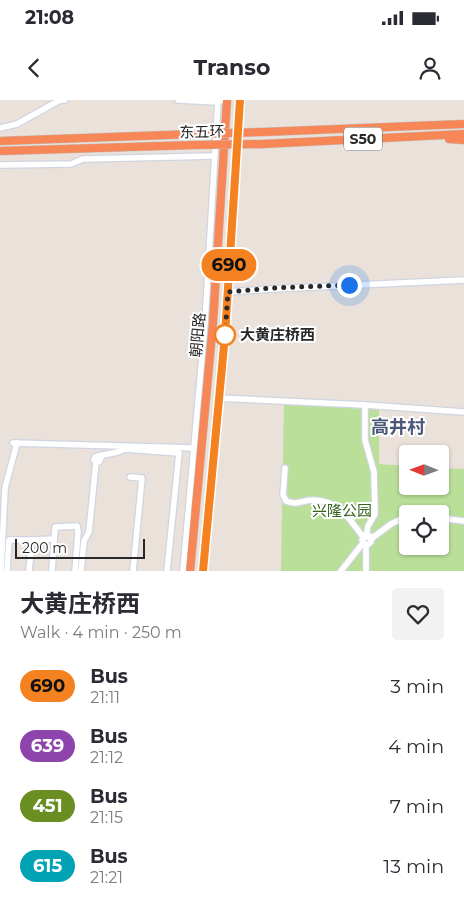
<!DOCTYPE html>
<html lang="en">
<head>
<meta charset="utf-8">
<style>
	body { margin:0; font-family:Montserrat,"Noto Sans SC",sans-serif; background:#f2f2f3; color:#2b2b33; height:100vh; display:flex; flex-direction:column; font-size:19px; white-space:nowrap }
	* { box-sizing:border-box; margin:0 }
	p { font-size:16px; color:#7c7c81 }
	.icon { flex:none; width:28px; height:28px; fill:none; stroke:currentColor; stroke-width:2; stroke-linecap:round; stroke-linejoin:round }
	.map { position:relative; height:471px; overflow:hidden }
	.sheet { display:flex; flex-direction:column; background:#fff; flex:1 }
	.sheet>* { flex:none }
	.badge { padding:0 10px; border-radius:16px; font-size:18px; line-height:32px }
	.needle { width:32px; rotate:271deg }
	.controls { position:absolute; left:399px; top:345px; display:grid; gap:10px }
	.controls a { display:grid; place-items:center; width:50px; height:50px; border-radius:5px; background:#fff; box-shadow:0 1px 4px #0004; font-size:25px }
	.scale { position:absolute; left:15px; bottom:12px; width:130px; box-sizing:border-box; padding-left:5px; border:2px solid #282828; border-top:0; font-size:14px; line-height:18px; white-space:nowrap; color:#282828; -webkit-text-stroke:4px #fff; paint-order:stroke }
	.you { position:absolute; width:25px; height:25px; margin:-12px; border:4px solid #fff; border-radius:50%; background:#1a73e8; box-shadow:0 0 0 8px #1a73e833 }
	.map>.badge { position:absolute; translate:-50% -50%; box-shadow:0 0 0 2px #fff }
	.round { display:grid; place-items:center; flex:none; width:52px; height:52px; border-radius:5px; background:#f2f2f3 }
	.overview { display:flex; align-items:center; justify-content:space-between; height:85px; padding:0 20px }
	h1 { font-size:24px; font-weight:700; line-height:38px }
	ul { padding:0; list-style:none }
	li { display:flex; align-items:center; gap:15px; height:60px; padding:0 20px }
	li div { flex:1 }
	li b { display:block; font-size:19px }
	li em { font-style:normal }
	li .badge { min-width:55px; font-weight:700; text-align:center }
	.status { display:flex; justify-content:space-between; align-items:center; height:35px; padding:0 25px; background:#fff; direction:ltr }
	.status svg { height:14px; fill:currentColor }
	header { display:flex; justify-content:space-between; align-items:center; height:65px; padding:0 20px; background:#fff; font-size:22px; font-weight:700 }
	.map>svg:first-child { display:block }
</style>
</head>
<body>
<div class="status"><b>21:08</b><svg viewBox="0 0 49 12"><path d="M0 12V9h3v3zM5 12V6h3v6zM10 12V3h3v9zM15 12V0h3v12zM26 1h20v11H26zM47 4h2v5h-2z"/></svg></div>
<header><svg class="icon" aria-label="back" viewBox="0 0 24 24"><path d="M15 5l-7 7 7 7"/></svg>Transo<svg class="icon" aria-label="person" viewBox="0 0 24 24"><circle cx="12" cy="8" r="4"/><path d="M4 21q1-7 8-7t8 7"/></svg></header>
<div class="map">
<svg width="464" height="471" viewBox="0 0 464 471">
	<rect width="100%" height="100%" fill="#eae1da"/>
	<path fill="#badf98" fill-rule="evenodd" d="M 284,303 L 379,310 L 379,364 L 407,366 L 408,386 L 440,386 L 440,368 L 464,369 L 464,471 L 281,471 ZM 408,414 L 440,414 L 440,446 L 408,446 Z"/>
	<g fill="none" stroke-linecap="round" stroke-linejoin="round">
		<defs>
			<g id="minor">
				<path d="M 178,0 L 218,2 L 223,0"/>
				<path d="M 0,28 L 17,24 L 60,0 L 65,0"/>
				<path d="M 0,65 L 71,64 L 83,59 L 214,56"/>
				<path d="M 228,192 L 272,189 L 464,180"/>
				<path d="M 219,298 L 365,305 L 464,312"/>
				<path d="M 365,305 L 365,340 L 374,372 L 375,414 L 368,426 L 366,436"/>
				<path d="M 13,343 L 194,348"/>
				<path d="M 98,356 L 118,352 L 125,349 L 179,353 L 167,471"/>
				<path d="M 285,368 L 283,395 L 286,401 C 299,406 301,400 313,400 C 341,401 348,418 364,438"/>
				<path d="M 130,377 L 142,378 L 133,471"/>
				<path d="M 440,418 L 464,421"/>
				<path d="M 371,439 L 391,424 L 408,416"/>
				<path d="M 1,471 L 5,388 L 17,343"/>
				<path d="M 7,471 L 9,440 L 32,440"/>
				<path d="M 29,471 L 32,440 L 54,439"/>
				<path d="M 52,471 L 55,427 L 77,426 L 78,432 L 75,471"/>
				<path d="M 81,471 L 84,441 L 89,432 L 96,362 L 94,360 L 95,357 L 98,356 L 101,358 L 99,362 L 96,362"/>
				<path d="M 183,471 L 205,223 L 218,0"/>
				<path d="M 203,471 L 225,235 L 240,0"/>
				<path d="M 341,471 L 363,443"/>
				<path d="M 366,471 L 366,446 L 362,440 L 364,438 L 370,436 L 371,442 L 366,446"/>
			</g>
			<g id="highway">
				<path d="M 263,32 L 464,24"/>
				<path d="M 449,39 L 464,40"/>
				<path d="M 0,41 L 195,34"/>
				<path d="M 263,44 L 464,34"/>
				<path d="M 0,51 L 194,45"/>
				<path d="M 190,471 L 213,223 L 227,0"/>
			</g>
		</defs>
		<use href="#minor" stroke="#cfd5e1" stroke-width="8"/>
		<use href="#highway" stroke="#c3c3c3" stroke-width="9"/>
		<use href="#minor" stroke="#fff" stroke-width="5.5"/>
		<use href="#highway" stroke="#f88758" stroke-width="8"/>
		<defs>
			<g id="highway-bridge">
				<path d="M 195,34 L 263,32"/>
				<path d="M 194,45 L 263,44"/>
			</g>
		</defs>
		<use href="#highway-bridge" stroke="#c3c3c3" stroke-width="9" stroke-linecap="butt"/>
		<use href="#highway-bridge" stroke="#f88758" stroke-width="8"/>
	</g>
	<g fill="none" stroke-linecap="round" stroke-linejoin="round">
		<defs>
			<path id="line" d="M 203,471 L 225,235 L 240,0"/>
		</defs>
		<use href="#line" stroke="#fff" stroke-width="11"/>
		<use href="#line" stroke="#f58220" stroke-width="8"/>
		<path stroke="#282828" stroke-width="5" stroke-dasharray="0 9" d="M 225,235 L 228,192 L 272,188 L 349,185"/>
	</g>
	<circle fill="#fff" stroke="#f58220" stroke-width="2.5" cx="225" cy="235" r="10"/>
	<g text-anchor="middle" stroke-width="4" stroke-linejoin="round" paint-order="stroke">
		<rect fill="#fff" stroke="#686868" stroke-width="1" x="344" y="27.5" width="38" height="23" rx="4"/>
		<g font-size="14" font-weight="bold" fill="#282828">
			<text x="363" y="44">S50</text>
		</g>
		<g font-size="15" fill="#282828" stroke="#fff">
			<text transform="translate(202 32) rotate(-1)" y="5">东五环</text>
			<text transform="translate(198 235) rotate(-85)" y="5">朝阳路</text>
		</g>
		<g font-size="15" font-weight="bold" fill="#282828" stroke="#fff" text-anchor="start">
			<text x="240" y="240">大黄庄桥西</text>
		</g>
		<g font-size="15" fill="#34611c" stroke="#fff">
			<text x="342" y="416">兴隆公园</text>
		</g>
		<g font-size="18" font-weight="bold" fill="#4b5877" stroke="#fff">
			<text x="398" y="333">高井村</text>
		</g>
	</g>
</svg>
<div class="controls">
<a><svg class="needle" viewBox="-14 -14 28 28"><path d="M0-13l5 13h-10z" fill="#e53935"/><path d="M0 13l5-13h-10z" fill="#7c7c81"/></svg></a>
<a><svg class="icon" aria-label="locate" viewBox="0 0 24 24"><circle cx="12" cy="12" r="6"/><path d="M12 2v4M12 18v4M2 12h4M18 12h4"/></svg></a>
</div>
<div class="scale">200 m</div>
<div class="you" style="left:349px;top:185px"></div>
<b class="badge" style="left:229px;top:165px;background:#f58220;color:#111">690</b>
</div>
<section class="sheet">
<div class="overview"><div><h1>大黄庄桥西</h1><p>Walk · 4 min · 250 m</p></div><a class="round"><svg class="icon" aria-label="heart" viewBox="0 0 24 24"><path d="M12 20l-8-8c-3-5 5-10 8-4 3-6 11-1 8 4z"/></svg></a></div>
<ul>
<li><span class="badge" style="background:#f58220;color:#111">690</span><div><b>Bus</b><p>21:11</p></div><em>3 min</em></li>
<li><span class="badge" style="background:#8e44ad;color:#fff">639</span><div><b>Bus</b><p>21:12</p></div><em>4 min</em></li>
<li><span class="badge" style="background:#6b8e23;color:#fff">451</span><div><b>Bus</b><p>21:15</p></div><em>7 min</em></li>
<li><span class="badge" style="background:#00a3b4;color:#fff">615</span><div><b>Bus</b><p>21:21</p></div><em>13 min</em></li>
</ul>
</section>
</body>
</html>
